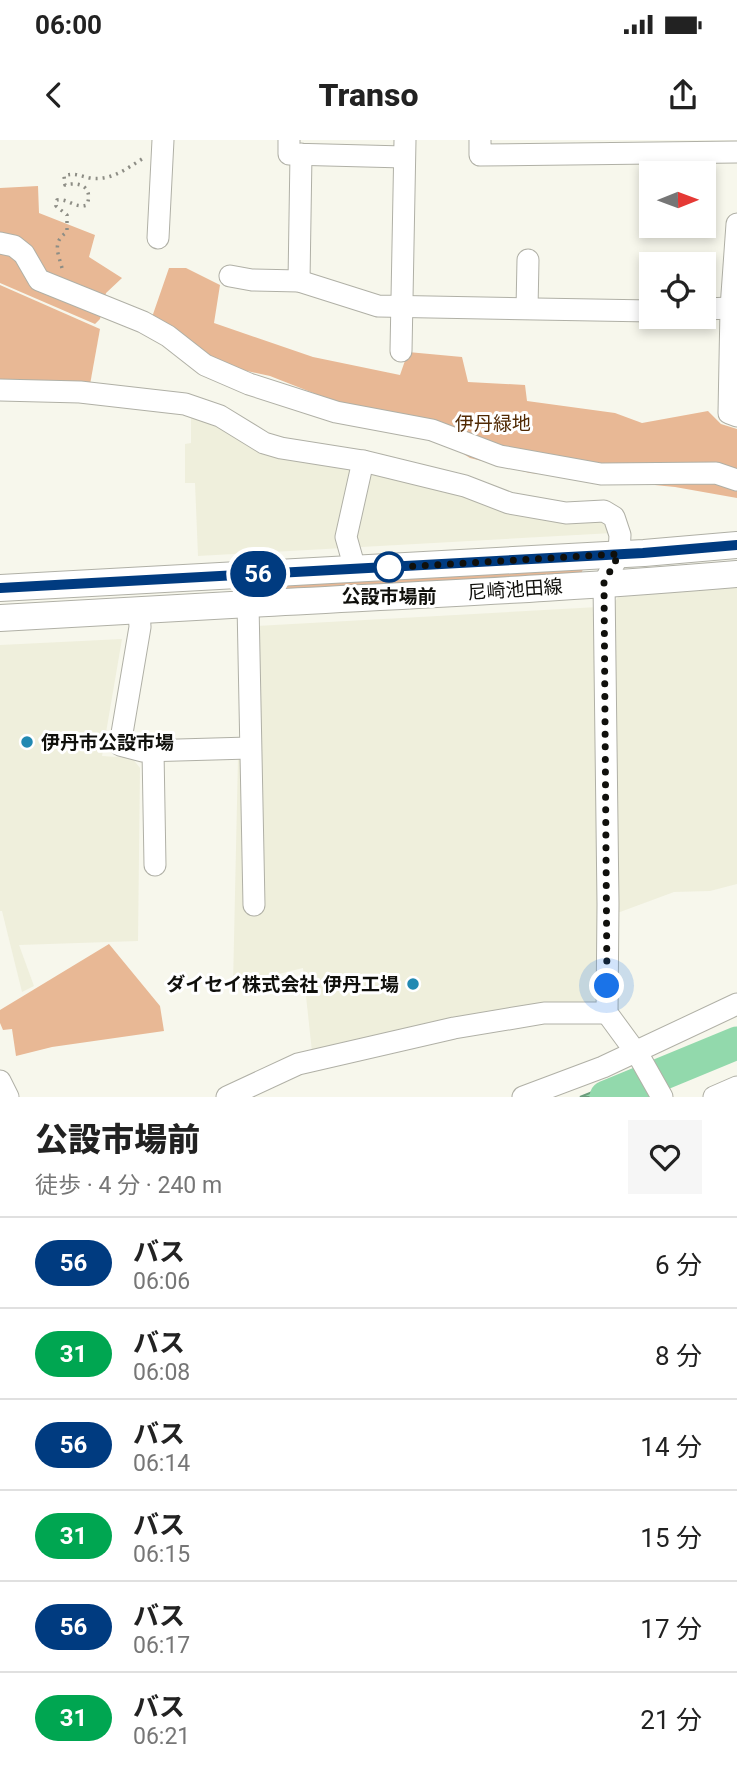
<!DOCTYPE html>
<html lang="ja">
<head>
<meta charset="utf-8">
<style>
	body { margin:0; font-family:Roboto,"Noto Sans JP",sans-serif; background:#f6f6f6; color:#222; height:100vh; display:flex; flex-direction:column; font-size:26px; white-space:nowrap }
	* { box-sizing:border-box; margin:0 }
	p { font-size:23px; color:#767676 }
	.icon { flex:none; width:38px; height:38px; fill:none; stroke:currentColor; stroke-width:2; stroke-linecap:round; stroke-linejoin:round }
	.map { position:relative; height:957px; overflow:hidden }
	.details { display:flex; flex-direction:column; background:#fff; flex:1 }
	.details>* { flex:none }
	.badge { padding:0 14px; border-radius:23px; font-size:24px; line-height:46px }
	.needle { width:46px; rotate:89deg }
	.fabs { position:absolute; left:639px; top:21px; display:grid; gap:14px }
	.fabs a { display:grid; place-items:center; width:77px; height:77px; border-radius:0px; background:#fff; box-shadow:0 4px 10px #0003; font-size:35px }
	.you { position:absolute; width:35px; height:35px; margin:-18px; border:5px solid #fff; border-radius:50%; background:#1a73e8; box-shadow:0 0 0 10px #1a73e833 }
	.map>.badge { position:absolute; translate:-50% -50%; box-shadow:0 0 0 4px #fff }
	.round { display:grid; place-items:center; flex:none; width:74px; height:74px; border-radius:0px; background:#f6f6f6 }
	.headline { display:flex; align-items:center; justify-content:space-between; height:119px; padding:0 35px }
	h1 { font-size:33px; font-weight:800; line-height:52px }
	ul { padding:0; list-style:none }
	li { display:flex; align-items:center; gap:21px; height:91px; padding:0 35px; border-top:2px solid #e0e0e0 }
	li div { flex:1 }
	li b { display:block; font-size:26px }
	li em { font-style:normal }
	li .badge { min-width:77px; font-weight:700; text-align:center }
	.status { display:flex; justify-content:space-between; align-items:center; height:49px; padding:0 35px; background:#fff; direction:ltr }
	.status svg { height:19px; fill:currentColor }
	header { display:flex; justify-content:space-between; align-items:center; height:91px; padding:0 35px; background:#fff; font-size:32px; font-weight:800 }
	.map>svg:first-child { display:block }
</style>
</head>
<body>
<div class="status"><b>06:00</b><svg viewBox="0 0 49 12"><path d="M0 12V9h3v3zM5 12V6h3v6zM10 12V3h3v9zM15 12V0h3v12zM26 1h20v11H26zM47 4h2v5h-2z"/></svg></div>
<header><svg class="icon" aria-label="back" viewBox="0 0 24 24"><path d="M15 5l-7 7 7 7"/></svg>Transo<svg class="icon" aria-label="share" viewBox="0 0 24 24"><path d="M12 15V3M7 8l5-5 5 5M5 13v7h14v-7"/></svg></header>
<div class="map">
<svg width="737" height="957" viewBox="0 0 737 957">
	<rect width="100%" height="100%" fill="#f7f7ec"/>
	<g fill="#efefdc">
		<path d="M 191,274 L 303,318 L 602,377 L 613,393 L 198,416 L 195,343 L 185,343 L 185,304 L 191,303 Z"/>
		<path d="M 737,443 L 737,744 L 710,751 L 674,752 L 620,772 L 614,772 L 612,466 L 623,450 Z"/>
		<path d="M 598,467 L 603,866 L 312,912 L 303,828 L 233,845 L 238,617 L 256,486 Z"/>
		<path d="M 122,499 L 102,616 L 132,618 L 140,628 L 138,801 L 19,805 L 34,846 L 22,852 L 2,771 L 0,771 L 0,505 Z"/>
	</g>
	<g fill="#e8b895">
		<path d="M 38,46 L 39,73 L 95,95 L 89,117 L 122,138 L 106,153 L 100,179 L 95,184 L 0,143 L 0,48 Z"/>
		<path d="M 169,128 L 186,128 L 220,145 L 214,183 L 313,217 L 400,235 L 408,212 L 462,217 L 468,242 L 525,245 L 527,261 L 615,273 L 642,283 L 708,271 L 721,284 L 737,289 L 737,358 L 675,347 L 530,333 L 470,318 L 409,280 L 331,260 L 270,236 L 229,227 L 188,204 L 151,180 Z"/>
		<path d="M 0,145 L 100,189 L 89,250 L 0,243 Z"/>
		<path d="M 583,429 L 581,434 L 282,450 L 285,444 Z"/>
		<path d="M 109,804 L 160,866 L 164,891 L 52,907 L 16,916 L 12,889 L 3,890 L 0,883 L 0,870 Z"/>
	</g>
	<path fill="#92d9ac" stroke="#6b9d7c" stroke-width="2" d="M 637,934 L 650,957 L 580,957 Z"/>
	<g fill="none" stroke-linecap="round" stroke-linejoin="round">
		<path stroke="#92d9ac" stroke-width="33" d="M 606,957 L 737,903"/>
		<defs>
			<g id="minor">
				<path d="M 289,0 L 289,14 L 404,17"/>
				<path d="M 480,0 L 480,15 L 737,12"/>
				<path d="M 737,84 L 731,168 L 729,273 L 737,276"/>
				<path d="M 158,98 L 163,0"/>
				<path d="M 0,103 L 14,106 L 24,114 L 39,140 L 143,182 L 168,196 L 205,225 L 249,244 L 336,272 L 432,290 L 500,316 L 601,334 L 716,333 L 737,340"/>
				<path d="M 230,136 L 252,140 L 299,141 L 378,166 L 651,171"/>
				<path d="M 299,141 L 301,14"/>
				<path d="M 527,168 L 528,120"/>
				<path d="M 704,169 L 731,168"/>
				<path d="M 401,211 L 405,0"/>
				<path d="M 0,250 L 80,252 L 185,264 L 220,276 L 264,303 L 281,308 L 363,321 L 465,346 L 509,363 L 566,373 L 604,371 L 614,377 L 620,395 L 619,414 L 604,443 L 608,764 L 607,873 L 640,918 L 662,957"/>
				<path d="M 355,429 L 346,397 L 363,321"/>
				<path d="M 248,464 L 254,765"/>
				<path d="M 139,471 L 140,487 L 120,605 L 143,611 L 249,608"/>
				<path d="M 153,611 L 155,725"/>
				<path d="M 0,941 L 8,957"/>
				<path d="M 227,957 L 298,924 L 454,888 L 544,873 L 607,873"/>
				<path d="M 523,957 L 603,927 L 737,864"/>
				<path d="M 714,957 L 737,947"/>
			</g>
			<g id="major">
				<path d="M 0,448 L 644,413 L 737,405"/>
				<path d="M 0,478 C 83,474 166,468 249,464 C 412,455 575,448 737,434"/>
			</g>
		</defs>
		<use href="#minor" stroke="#b0b0a6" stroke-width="23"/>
		<use href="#major" stroke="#b0b0a6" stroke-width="28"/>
		<path stroke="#8d8d85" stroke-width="3.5" stroke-dasharray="2 5" stroke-linecap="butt" d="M 62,128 C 58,113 52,102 67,92 L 67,75 L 56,66 L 57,60 C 68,58 75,69 87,65 C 93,48 81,41 65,45 L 64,36 C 74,32 80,36 90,38 C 111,41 126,29 142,19"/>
		<use href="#minor" stroke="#fff" stroke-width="21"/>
		<use href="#major" stroke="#fff" stroke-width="26"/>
	</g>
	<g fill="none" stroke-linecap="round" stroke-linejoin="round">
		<defs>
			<path id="line" d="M 0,448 L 643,413 L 737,405"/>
		</defs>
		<use href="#line" stroke="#fff" stroke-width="16"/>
		<use href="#line" stroke="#003b80" stroke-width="10"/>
		<path stroke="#10100c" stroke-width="7" stroke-dasharray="0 12.6" d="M 389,427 L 382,428 L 619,414 L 604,443 L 607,846"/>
	</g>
	<circle fill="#fff" stroke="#003b80" stroke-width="3.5" cx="389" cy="427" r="14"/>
	<g fill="#2189b2" stroke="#fff" stroke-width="2.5">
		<circle cx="27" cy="602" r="7"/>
		<circle cx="413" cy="844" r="7"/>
	</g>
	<g text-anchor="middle" stroke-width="6" stroke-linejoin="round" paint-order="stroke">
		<g font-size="19" fill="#512a04" stroke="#fff">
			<text x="493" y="290">伊丹緑地</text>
		</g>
		<g font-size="19" fill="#10100c" stroke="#fff">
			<text transform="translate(515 449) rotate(-4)" y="7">尼崎池田線</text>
		</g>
		<g font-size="19" font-weight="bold" fill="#10100c" stroke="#fff">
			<text x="389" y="463">公設市場前</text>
		</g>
		<g font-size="19" font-weight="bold" fill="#10100c" stroke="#fff" text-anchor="start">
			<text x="41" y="609">伊丹市公設市場</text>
			<text x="399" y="851" text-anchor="end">ダイセイ株式会社 伊丹工場</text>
		</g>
	</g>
</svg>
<div class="fabs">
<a><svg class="needle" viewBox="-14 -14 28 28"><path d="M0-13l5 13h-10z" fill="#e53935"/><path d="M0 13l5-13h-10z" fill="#767676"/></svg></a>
<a><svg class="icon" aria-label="locate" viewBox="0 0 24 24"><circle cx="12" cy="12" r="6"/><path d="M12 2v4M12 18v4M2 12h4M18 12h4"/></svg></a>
</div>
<div class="you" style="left:607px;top:846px"></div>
<b class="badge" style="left:258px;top:434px;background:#003b80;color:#fff">56</b>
</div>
<section class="details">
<div class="headline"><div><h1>公設市場前</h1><p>徒歩 · 4 分 · 240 m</p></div><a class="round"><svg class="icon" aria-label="heart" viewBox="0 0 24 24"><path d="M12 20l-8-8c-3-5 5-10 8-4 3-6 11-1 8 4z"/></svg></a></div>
<ul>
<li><span class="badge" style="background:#003b80;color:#fff">56</span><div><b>バス</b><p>06:06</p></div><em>6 分</em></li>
<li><span class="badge" style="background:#00a651;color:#fff">31</span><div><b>バス</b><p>06:08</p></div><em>8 分</em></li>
<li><span class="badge" style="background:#003b80;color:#fff">56</span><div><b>バス</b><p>06:14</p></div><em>14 分</em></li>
<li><span class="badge" style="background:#00a651;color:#fff">31</span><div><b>バス</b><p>06:15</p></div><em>15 分</em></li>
<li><span class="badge" style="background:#003b80;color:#fff">56</span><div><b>バス</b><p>06:17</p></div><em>17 分</em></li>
<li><span class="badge" style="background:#00a651;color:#fff">31</span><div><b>バス</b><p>06:21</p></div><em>21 分</em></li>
</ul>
</section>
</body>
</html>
